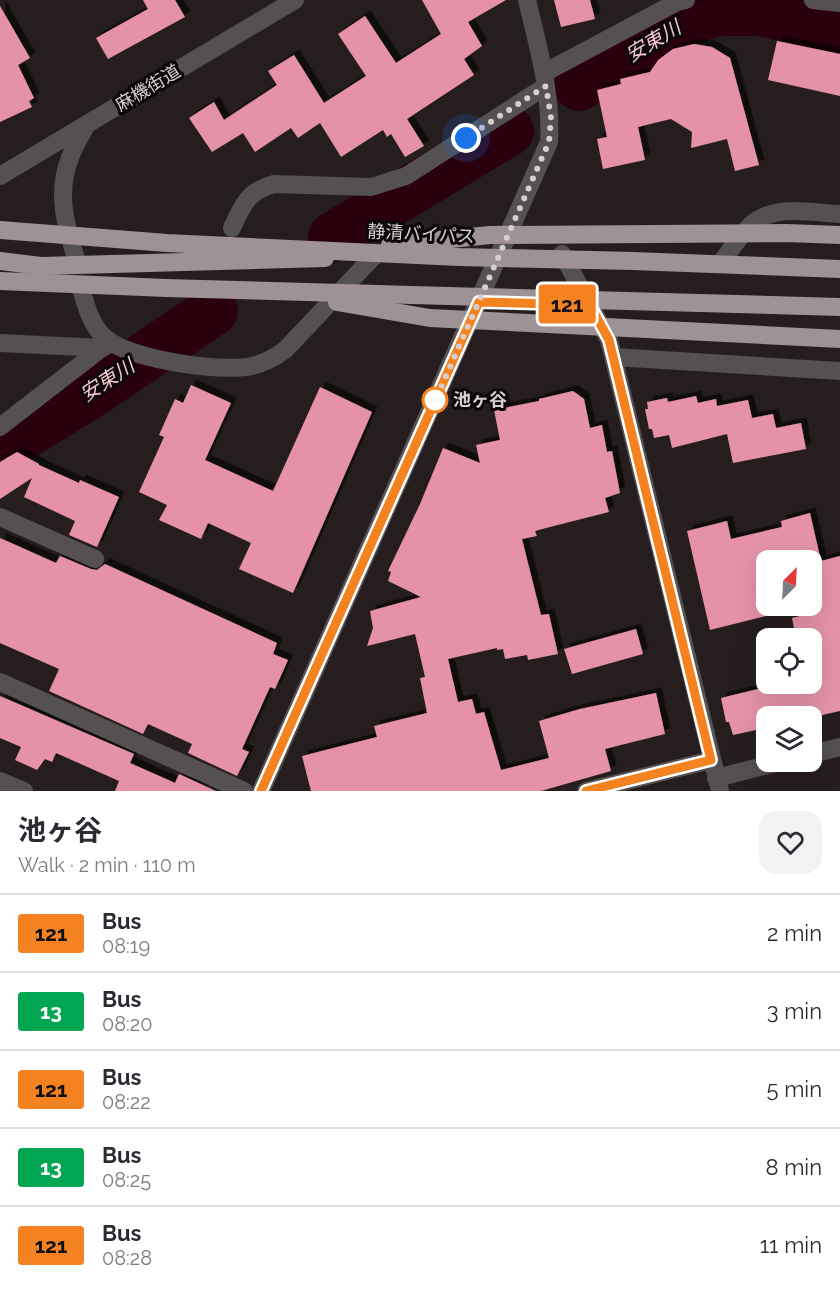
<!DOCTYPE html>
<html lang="en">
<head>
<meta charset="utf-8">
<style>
	body { margin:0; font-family:Raleway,"Noto Sans JP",sans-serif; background:#f2f2f3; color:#2b2b33; height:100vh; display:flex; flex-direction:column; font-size:22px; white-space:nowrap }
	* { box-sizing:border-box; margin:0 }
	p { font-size:20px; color:#7c7c81 }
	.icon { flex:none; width:33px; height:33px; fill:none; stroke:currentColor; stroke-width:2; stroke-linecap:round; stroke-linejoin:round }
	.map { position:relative; height:791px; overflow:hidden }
	.panel { display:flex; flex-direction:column; background:#fff; flex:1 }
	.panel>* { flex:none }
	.badge { padding:0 12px; border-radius:4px; font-size:21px; line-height:39px }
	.needle { width:39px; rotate:24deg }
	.tools { position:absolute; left:756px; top:550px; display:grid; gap:12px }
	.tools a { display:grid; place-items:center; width:66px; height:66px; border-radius:12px; background:#fff; box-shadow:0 6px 24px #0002; font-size:30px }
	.you { position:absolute; width:30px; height:30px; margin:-15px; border:4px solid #fff; border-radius:50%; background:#1a73e8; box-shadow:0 0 0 9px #1a73e833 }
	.map>.badge { position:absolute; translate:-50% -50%; box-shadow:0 0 0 3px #fff }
	.round { display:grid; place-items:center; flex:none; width:63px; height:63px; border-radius:18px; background:#f2f2f3 }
	.summary { display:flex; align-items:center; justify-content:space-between; height:102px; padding:0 18px }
	h1 { font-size:28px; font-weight:700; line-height:45px }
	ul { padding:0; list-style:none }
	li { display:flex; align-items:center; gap:18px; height:78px; padding:0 18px; border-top:2px solid #e1e1e2 }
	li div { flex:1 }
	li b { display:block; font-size:22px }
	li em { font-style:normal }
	li .badge { min-width:66px; font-weight:700; text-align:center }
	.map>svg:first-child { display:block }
</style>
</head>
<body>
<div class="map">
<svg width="840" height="791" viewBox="0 0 840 791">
	<defs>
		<filter id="shadow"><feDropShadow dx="5.5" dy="-5.5" stdDeviation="0" flood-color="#0009"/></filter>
	</defs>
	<rect width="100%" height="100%" fill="#261d1f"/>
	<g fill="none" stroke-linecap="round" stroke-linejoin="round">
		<g stroke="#2b000e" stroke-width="50">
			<path d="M 579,86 L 684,21 L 718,11 L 760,11 L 840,28"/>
			<path d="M 333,237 L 509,131"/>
			<path d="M 0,449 L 82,399 L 213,311"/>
		</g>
	</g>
	<g fill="#e592a8" filter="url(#shadow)">
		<path d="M 143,0 L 175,0 L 185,17 L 108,59 L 96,38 L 148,9 Z"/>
		<path d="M 422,0 L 506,0 L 468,22 L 482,46 L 464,59 L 474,75 L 407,119 L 424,146 L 405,157 L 391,134 L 387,137 L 383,130 L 341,157 L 320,123 L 298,138 L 291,128 L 255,152 L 243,133 L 212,152 L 189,118 L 214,102 L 224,120 L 277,85 L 268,71 L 294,55 L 324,103 L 366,76 L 338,34 L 365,16 L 396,63 L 441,34 Z"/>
		<path d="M 554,0 L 590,0 L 595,19 L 561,27 Z"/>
		<path d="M 0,6 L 30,58 L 18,65 L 34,98 L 29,101 L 32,107 L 0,122 Z"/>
		<path d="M 777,41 L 840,54 L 840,96 L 768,80 Z"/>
		<path d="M 694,44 L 712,47 L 730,58 L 759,165 L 735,171 L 727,139 L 691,148 L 692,132 L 671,119 L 638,127 L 645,160 L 603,169 L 597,139 L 607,137 L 597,90 L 621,84 L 620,79 L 650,72 L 658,60 L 673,49 Z"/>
		<path d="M 191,385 L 231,403 L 205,460 L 273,491 L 320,387 L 372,412 L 293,593 L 239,569 L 251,543 L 208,523 L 201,539 L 159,520 L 167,505 L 139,492 L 164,437 L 159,435 L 175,399 L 183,403 Z"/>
		<path d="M 573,391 L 584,399 L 590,428 L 602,425 L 607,452 L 612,451 L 620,493 L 605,498 L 609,512 L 546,528 L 535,531 L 537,536 L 522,539 L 541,615 L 549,614 L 558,654 L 528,660 L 527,655 L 505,659 L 503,649 L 497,650 L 497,648 L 448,659 L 458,702 L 472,699 L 476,714 L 484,712 L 501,770 L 549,758 L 539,721 L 580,709 L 656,693 L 665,734 L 605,749 L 611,771 L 541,791 L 311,791 L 302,756 L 377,737 L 374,726 L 427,713 L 420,678 L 425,677 L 415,634 L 367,646 L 373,628 L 370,611 L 421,597 L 388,581 L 391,572 L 388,571 L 420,504 L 443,448 L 480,463 L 476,445 L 500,440 L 494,410 L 539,401 L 539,399 Z"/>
		<path d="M 696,396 L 698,403 L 716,399 L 717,406 L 748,400 L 752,418 L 773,414 L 776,428 L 801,423 L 806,449 L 733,463 L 727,434 L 672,448 L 669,435 L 654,438 L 652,429 L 649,429 L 645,409 L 648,409 L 647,402 L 667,398 L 668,402 Z"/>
		<path d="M 17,452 L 39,464 L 39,465 L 79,483 L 80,480 L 119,497 L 97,547 L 69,535 L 75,521 L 24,497 L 32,478 L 0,499 L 0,462 Z"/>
		<path d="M 810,513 L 821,561 L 840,556 L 840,711 L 818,716 L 815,708 L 781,717 L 766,717 L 766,721 L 760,723 L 761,729 L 733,735 L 729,722 L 726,722 L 721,698 L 779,684 L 812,684 L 812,639 L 796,639 L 792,618 L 812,613 L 812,563 L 820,561 L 766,561 L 766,616 L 710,630 L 687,531 L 727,521 L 731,539 L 782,527 L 781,521 Z"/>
		<path d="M 0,538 L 56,563 L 60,556 L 91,569 L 97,570 L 105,564 L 277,643 L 273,654 L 288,660 L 275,689 L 270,687 L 242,749 L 249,752 L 237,776 L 188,753 L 192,744 L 148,724 L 143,734 L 49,691 L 59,669 L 0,643 Z"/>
		<path d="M 636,629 L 643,654 L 572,674 L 564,649 Z"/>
		<path d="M 0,696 L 134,754 L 130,763 L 175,783 L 179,774 L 216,791 L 115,791 L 119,781 L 56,753 L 52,762 L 45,759 L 37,770 L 15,760 L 21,747 L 0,738 Z"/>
	</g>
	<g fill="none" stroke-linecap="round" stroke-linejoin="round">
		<g stroke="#555051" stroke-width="18">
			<path d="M 813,0 L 840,3"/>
			<path d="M 544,73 L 677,2 L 686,0"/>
			<path d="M 0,176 L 295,0"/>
			<path d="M 232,228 C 243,204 248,191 274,184 L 371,187 L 406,176 L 546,86"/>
			<path d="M 562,254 L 609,340 L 720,791"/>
			<path d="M 723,260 C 732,248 742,233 753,223 C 776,204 812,213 840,214"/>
			<path d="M 78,265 C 67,229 55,195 70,158 C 74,146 81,135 87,124"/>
			<path d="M 81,289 C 86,305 90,322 102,335 C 123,359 221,373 252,366 C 265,363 274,358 285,350 L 374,256"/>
			<path d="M 0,343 L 102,348"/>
			<path d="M 614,357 L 840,371"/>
			<path d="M 0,427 L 102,348 L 112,343"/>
			<path d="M 0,517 L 95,559"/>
			<path d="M 0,682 L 244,791"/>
			<path d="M 812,754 L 840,747"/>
			<path d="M 716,778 L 780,762"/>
			<path d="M 0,781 L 24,791"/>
			<path d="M 261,791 L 549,142 C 552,94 538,47 527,0"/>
			<path d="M 586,791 L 711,760"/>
		</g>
		<path stroke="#9f9295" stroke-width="18" d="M 0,261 L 41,266 L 325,258"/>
		<g stroke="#9f9295" stroke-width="18">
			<path d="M 0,230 L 167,243 L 459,257 L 633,261 L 840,269"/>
			<path d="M 390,245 L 490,235 L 786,233 L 840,235"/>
			<path d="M 0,281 L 166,288 L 840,307"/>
			<path d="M 337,302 L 430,318 L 840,339"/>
		</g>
	</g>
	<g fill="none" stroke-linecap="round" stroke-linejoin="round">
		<defs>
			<path id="line" d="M 261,791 L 479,302 L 590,305 L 609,340 L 711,760 L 586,791"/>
		</defs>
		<use href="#line" stroke="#fff" stroke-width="14"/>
		<use href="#line" stroke="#f58220" stroke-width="9"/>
		<path stroke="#d6cfd1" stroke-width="6" stroke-dasharray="0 10.8" d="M 435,400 L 432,408 L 549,142 L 551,118 L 546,86 L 466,138"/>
	</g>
	<circle fill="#fff" stroke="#f58220" stroke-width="3" cx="435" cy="400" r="12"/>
	<g text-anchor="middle" stroke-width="6" stroke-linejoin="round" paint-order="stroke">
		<g font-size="18" fill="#d6cfd1" stroke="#0c0809">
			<text transform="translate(148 88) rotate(-31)" y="6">麻機街道</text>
			<text transform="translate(421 234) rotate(3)" y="6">静清バイパス</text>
		</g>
		<g font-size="18" font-weight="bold" fill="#d6cfd1" stroke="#0c0809" text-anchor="start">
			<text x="453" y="406">池ヶ谷</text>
		</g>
		<g font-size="20" font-style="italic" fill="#f4c7d1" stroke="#0c0809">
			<text transform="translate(653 41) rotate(-31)" y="7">安東川</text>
			<text transform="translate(107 380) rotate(-33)" y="7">安東川</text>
		</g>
	</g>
</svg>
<div class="tools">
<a><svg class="needle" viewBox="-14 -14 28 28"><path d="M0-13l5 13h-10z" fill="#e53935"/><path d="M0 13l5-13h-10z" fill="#7c7c81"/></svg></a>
<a><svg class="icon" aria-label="locate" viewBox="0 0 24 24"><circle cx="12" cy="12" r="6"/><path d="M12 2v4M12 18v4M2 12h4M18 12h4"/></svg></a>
<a><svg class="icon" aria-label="layers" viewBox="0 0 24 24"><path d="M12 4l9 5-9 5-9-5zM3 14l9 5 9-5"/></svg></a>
</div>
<div class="you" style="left:466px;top:138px"></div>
<b class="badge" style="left:567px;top:304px;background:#f58220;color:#111">121</b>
</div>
<section class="panel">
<div class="summary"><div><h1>池ヶ谷</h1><p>Walk · 2 min · 110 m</p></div><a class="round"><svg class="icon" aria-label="heart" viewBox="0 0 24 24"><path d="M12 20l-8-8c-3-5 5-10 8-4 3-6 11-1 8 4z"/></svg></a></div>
<ul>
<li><span class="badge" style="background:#f58220;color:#111">121</span><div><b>Bus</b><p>08:19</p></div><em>2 min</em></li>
<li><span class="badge" style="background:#00a651;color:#fff">13</span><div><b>Bus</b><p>08:20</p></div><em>3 min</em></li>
<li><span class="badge" style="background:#f58220;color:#111">121</span><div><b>Bus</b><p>08:22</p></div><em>5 min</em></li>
<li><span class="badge" style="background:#00a651;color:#fff">13</span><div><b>Bus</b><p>08:25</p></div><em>8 min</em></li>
<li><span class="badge" style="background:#f58220;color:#111">121</span><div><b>Bus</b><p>08:28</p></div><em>11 min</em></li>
</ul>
</section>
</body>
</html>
